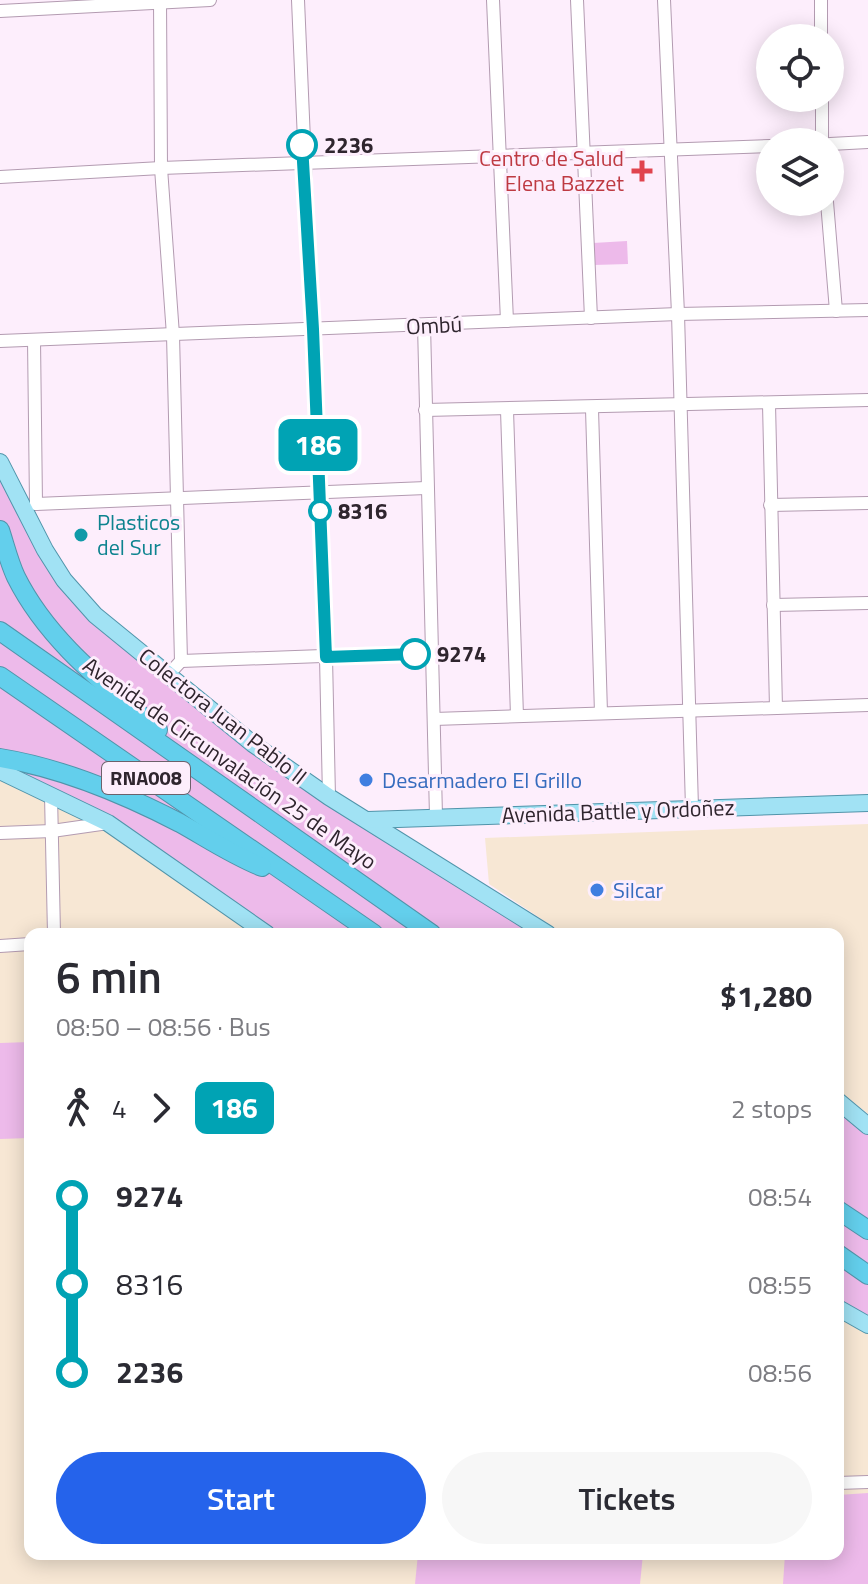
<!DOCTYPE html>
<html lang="en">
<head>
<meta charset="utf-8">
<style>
	body { margin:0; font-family:"Titillium Web",sans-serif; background:#f7f7f7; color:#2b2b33; height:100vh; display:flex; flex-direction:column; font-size:30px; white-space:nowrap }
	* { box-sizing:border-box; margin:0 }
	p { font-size:26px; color:#7c7c81 }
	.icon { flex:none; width:44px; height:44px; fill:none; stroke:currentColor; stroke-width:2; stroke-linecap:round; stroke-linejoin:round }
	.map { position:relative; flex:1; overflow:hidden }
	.panel { position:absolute; left:24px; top:928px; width:820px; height:632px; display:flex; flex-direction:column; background:#fff; border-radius:16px; box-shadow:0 4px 20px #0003 }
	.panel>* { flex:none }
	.badge { padding:0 16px; border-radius:12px; font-size:28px; line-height:52px }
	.tools { position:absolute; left:756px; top:24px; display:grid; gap:16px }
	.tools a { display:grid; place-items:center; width:88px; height:88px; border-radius:50%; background:#fff; box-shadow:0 4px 20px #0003; font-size:40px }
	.map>.badge { position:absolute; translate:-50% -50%; box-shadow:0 0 0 4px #fff }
	.legs { display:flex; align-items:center; gap:12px; height:88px; padding:0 32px; font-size:26px }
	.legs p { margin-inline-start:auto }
	.summary { display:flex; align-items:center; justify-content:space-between; height:136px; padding:0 32px }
	h1 { font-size:44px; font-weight:600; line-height:60px }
	.cta { display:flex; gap:16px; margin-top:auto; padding:16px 32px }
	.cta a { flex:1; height:92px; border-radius:48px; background:#2563eb; color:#fff; font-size:32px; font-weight:600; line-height:92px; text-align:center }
	.cta a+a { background:#f7f7f7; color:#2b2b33 }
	ul { padding:0 32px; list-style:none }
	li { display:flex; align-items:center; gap:28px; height:88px; font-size:30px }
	li i { display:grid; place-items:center; width:12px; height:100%; margin:0 10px; background:currentColor }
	li i::after { content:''; width:20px; height:20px; margin:-10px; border:6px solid; border-radius:50%; background:#fff }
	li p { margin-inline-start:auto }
	li:first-child i { background:linear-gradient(#0000 50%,currentColor 0) }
	li:last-child i { background:linear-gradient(currentColor 50%,#0000 0) }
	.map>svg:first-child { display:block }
</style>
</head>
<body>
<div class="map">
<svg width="868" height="1584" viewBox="0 0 868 1584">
	<rect width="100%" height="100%" fill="#fdeefc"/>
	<g fill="#f7e7d4">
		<path d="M 0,771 L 79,809 L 267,934 L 30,934 L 30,1554 L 838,1554 L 838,1308 L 868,1325 L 868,1584 L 0,1584 Z"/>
		<path d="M 868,824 L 868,1114 L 838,1090 L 838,934 L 564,934 L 489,884 L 485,838 Z"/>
	</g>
	<g fill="#edbaea">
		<path d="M 627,241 L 628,264 L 594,265 L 593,243 Z"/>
		<path d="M 0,462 L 64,580 L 253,744 L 548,934 L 267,934 L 108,823 L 0,771 Z"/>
		<path d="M 30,1042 L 30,1138 L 0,1139 L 0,1043 Z"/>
		<path d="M 838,1101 L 868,1126 L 868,1325 L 838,1308 Z"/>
		<path d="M 868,1493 L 868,1584 L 783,1584 L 785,1554 L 838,1554 L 838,1495 Z"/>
		<path d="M 418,1554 L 643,1554 L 640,1584 L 415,1584 Z"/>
	</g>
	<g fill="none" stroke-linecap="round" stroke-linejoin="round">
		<defs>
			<g id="minor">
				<path d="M 160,0 L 161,168 L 173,335 L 181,661 L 168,675"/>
				<path d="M 298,0 L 326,657 L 329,797"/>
				<path d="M 493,0 L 507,321"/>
				<path d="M 577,0 L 591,318"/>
				<path d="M 664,0 L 678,314 L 692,808"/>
				<path d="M 821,0 L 821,38"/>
				<path d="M 0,11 L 210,0"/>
				<path d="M 822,98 L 822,142"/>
				<path d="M 830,144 L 868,142"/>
				<path d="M 0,177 L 161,168 L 770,146"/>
				<path d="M 827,202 L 836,311"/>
				<path d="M 424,325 L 436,816"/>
				<path d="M 34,340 L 36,504"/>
				<path d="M 0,341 L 678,314 L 868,310"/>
				<path d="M 769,404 L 776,708"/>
				<path d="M 592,409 L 601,713"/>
				<path d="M 425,410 L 868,400"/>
				<path d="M 507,410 L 517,716"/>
				<path d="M 36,504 L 426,488"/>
				<path d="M 770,505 L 868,503"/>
				<path d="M 773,605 L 868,603"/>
				<path d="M 181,661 L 432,652"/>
				<path d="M 434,719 L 868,705"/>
				<path d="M 51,795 L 54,934"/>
				<path d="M 0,833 L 52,831 L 108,823"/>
				<path d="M 0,946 L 30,944"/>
				<path d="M 838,1483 L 868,1482"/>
			</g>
			<g id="major">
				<path d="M 0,462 L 45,550 L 64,580 L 95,615 L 253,744 L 329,797 L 548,934"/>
				<path d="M 0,771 L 108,823 L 267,934"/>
				<path d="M 368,820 L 868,803"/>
				<path d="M 838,1101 L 868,1126"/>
				<path d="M 838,1308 L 868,1325"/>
			</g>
			<g id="highway">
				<path d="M 0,530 C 5,545 9,562 16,577 C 48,641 105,684 158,730"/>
				<path d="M 0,631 L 432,934"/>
				<path d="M 0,676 L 374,934"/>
				<path d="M 0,758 C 62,768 124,794 180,823 C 207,838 232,855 262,867"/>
				<path d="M 838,1210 L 868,1230"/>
				<path d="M 838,1254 L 868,1275"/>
			</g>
		</defs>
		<use href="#minor" stroke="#b39bb1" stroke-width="14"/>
		<use href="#major" stroke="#5194aa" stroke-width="18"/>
		<use href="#highway" stroke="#5194aa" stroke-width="20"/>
		<use href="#minor" stroke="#fff" stroke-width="12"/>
		<use href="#major" stroke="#a1e2f4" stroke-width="16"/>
		<use href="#highway" stroke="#63cfec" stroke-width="18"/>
	</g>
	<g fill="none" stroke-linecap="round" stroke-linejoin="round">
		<defs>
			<path id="line-1" d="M 302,145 L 313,329 L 326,657 L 415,654"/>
		</defs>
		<use href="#line-1" stroke="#fff" stroke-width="18"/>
		<use href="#line-1" stroke="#00a3b4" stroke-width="12"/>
	</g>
	<g fill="#fff" stroke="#00a3b4" stroke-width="4">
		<circle cx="302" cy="145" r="14"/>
		<circle cx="320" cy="511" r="10"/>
		<circle cx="415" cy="654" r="14"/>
	</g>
	<path fill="#e0444e" stroke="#fdeefc" stroke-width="3" d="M638 159h8v8h8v8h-8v8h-8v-8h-8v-8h8z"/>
	<circle fill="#0f9aa8" stroke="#fdeefc" stroke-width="3" cx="81" cy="535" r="8"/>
	<g fill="#3f7fe0" stroke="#fdeefc" stroke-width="3">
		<circle cx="366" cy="780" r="8"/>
		<circle cx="597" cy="890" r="8"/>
	</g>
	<g text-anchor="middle" stroke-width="6" stroke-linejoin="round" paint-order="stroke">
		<rect fill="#fdeefc" stroke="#6d616c" stroke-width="2" x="102" y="762" width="88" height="32" rx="6"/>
		<g font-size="20" font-weight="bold" fill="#2f252e">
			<text x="146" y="785">RNA008</text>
		</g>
		<g font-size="22" font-weight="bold" fill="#2f252e" stroke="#fdeefc" text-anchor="start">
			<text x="324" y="153">2236</text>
			<text x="338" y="519">8316</text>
			<text x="437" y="662">9274</text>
		</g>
		<g font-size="22" fill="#be3a42" stroke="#fdeefc" text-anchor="end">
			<text x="624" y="166">Centro de Salud<tspan x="624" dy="25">Elena Bazzet</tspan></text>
		</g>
		<g font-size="22" fill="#2f252e" stroke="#fdeefc">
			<text transform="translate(434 325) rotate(-3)" y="8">Ombú</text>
			<text transform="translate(223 716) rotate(38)" y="8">Colectora Juan Pablo II</text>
			<text transform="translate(230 763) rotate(35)" y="8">Avenida de Circunvalación 25 de Mayo</text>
			<text transform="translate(618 811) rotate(-2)" y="8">Avenida Battle y Ordoñez</text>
		</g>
		<g font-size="22" fill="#0d838f" stroke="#fdeefc" text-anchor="start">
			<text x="97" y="530">Plasticos<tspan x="97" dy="25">del Sur</tspan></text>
		</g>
		<g font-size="22" fill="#366cbe" stroke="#fdeefc" text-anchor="start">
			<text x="382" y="788">Desarmadero El Grillo</text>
			<text x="613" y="898">Silcar</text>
		</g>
	</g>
</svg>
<div class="tools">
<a><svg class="icon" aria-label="locate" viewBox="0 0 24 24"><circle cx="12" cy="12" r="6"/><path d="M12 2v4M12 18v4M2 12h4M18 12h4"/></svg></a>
<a><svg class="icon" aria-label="layers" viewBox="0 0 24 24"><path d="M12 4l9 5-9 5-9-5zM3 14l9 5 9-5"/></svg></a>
</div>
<b class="badge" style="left:318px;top:445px;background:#00a3b4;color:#fff">186</b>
<section class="panel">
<div class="summary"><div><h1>6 min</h1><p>08:50 – 08:56 · Bus</p></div><b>$1,280</b></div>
<div class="legs"><svg class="icon" aria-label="walk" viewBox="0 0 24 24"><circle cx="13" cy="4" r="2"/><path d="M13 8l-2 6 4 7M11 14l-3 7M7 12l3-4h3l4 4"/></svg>4<svg class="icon" aria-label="forward" viewBox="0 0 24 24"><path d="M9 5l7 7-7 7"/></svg><b class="badge" style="background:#00a3b4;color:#fff">186</b><p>2 stops</p></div>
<ul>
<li><i style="color:#00a3b4"></i><b>9274</b><p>08:54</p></li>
<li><i style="color:#00a3b4"></i><span>8316</span><p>08:55</p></li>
<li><i style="color:#00a3b4"></i><b>2236</b><p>08:56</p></li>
</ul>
<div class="cta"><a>Start</a><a>Tickets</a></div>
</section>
</div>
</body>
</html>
